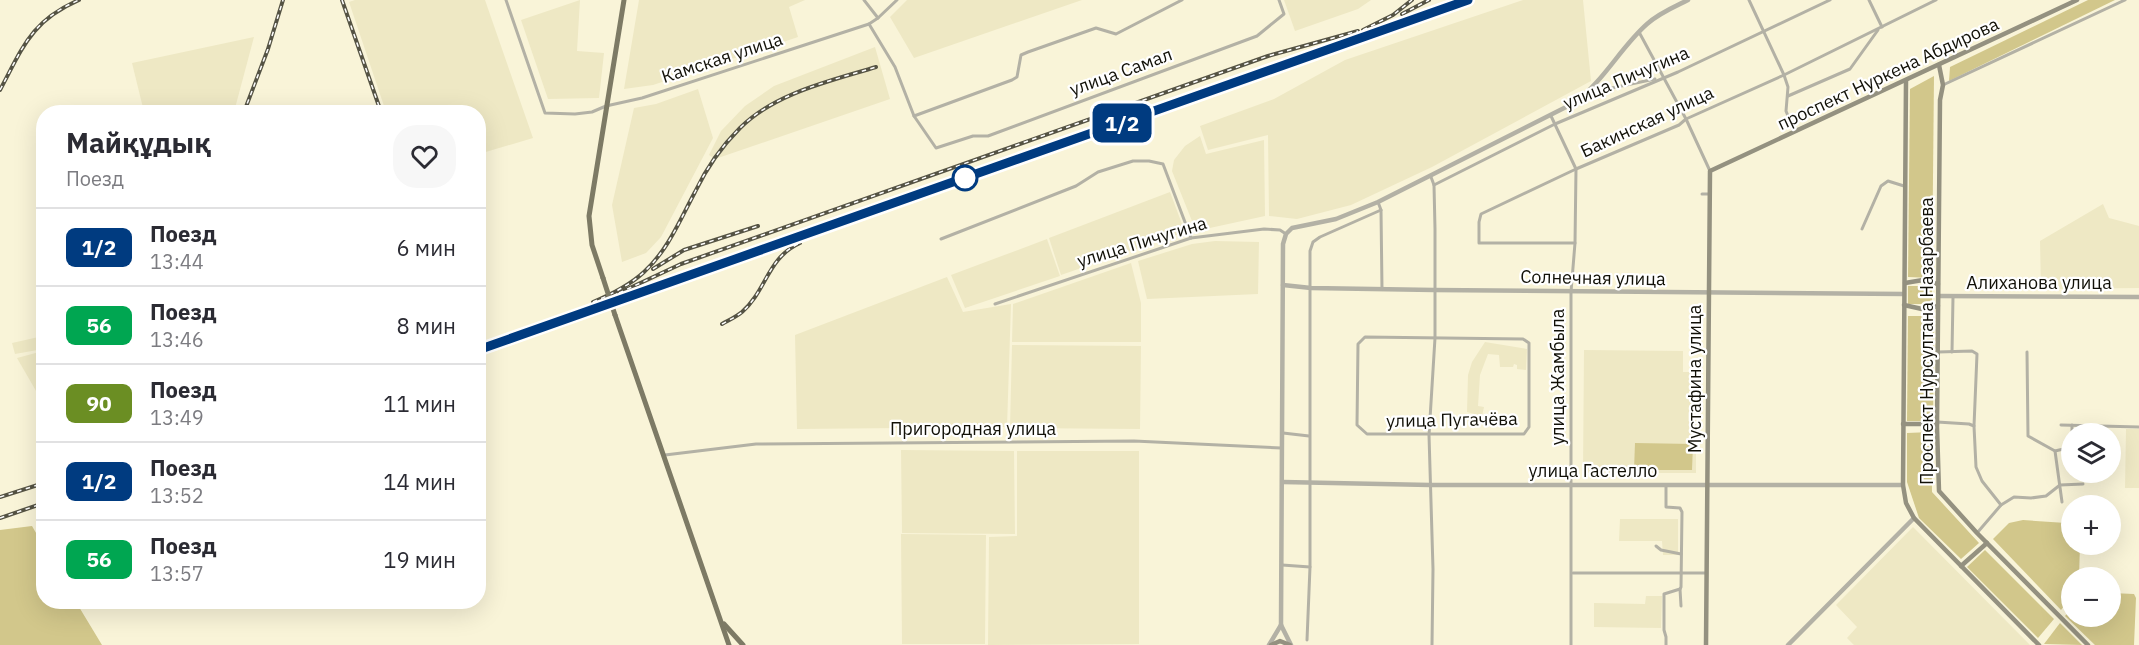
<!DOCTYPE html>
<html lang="ru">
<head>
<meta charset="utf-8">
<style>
	body { margin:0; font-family:"IBM Plex Sans",sans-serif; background:#f7f7f7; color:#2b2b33; height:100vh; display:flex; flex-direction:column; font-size:22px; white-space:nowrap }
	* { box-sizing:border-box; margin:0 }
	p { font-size:20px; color:#7c7c81 }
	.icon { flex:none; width:33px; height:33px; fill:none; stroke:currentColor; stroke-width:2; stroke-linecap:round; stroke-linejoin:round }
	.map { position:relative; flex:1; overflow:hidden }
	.details { position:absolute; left:36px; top:105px; width:450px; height:504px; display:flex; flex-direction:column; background:#fff; border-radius:24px; box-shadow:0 6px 24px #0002 }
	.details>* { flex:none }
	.badge { padding:0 12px; border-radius:9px; font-size:21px; line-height:39px }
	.fabs { position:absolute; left:2061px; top:423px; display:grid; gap:12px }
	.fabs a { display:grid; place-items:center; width:60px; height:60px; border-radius:50%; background:#fff; box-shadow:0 6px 24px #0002; font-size:30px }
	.map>.badge { position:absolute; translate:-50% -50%; box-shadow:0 0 0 3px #fff }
	.round { display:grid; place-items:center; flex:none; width:63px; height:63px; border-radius:24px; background:#f7f7f7 }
	.headline { display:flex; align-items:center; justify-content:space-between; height:102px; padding:0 30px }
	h1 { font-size:28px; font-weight:700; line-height:45px }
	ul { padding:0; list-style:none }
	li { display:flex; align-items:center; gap:18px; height:78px; padding:0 30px; border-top:2px solid #e1e1e2 }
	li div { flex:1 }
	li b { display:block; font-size:22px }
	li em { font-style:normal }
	li .badge { min-width:66px; font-weight:700; text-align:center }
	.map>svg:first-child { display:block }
</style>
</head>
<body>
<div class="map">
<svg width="2139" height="645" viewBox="0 0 2139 645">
	<rect width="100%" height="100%" fill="#f9f4d8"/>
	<g fill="#eee8c4">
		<path d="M 355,0 L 485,0 L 533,138 L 479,154 L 478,112 L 386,112 L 349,2 Z"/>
		<path d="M 580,0 L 577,51 L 604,53 L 599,98 L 548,99 L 521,20 Z"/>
		<path d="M 639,0 L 805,0 L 789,7 L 798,37 L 653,85 L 624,89 Z"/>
		<path d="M 907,0 L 1082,0 L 914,58 L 890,17 Z"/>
		<path d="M 1284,0 L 1371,0 L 1358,9 L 1295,31 Z"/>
		<path d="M 1523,0 L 1583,0 L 1591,81 L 1432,167 L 1351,205 L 1297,219 L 1269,216 L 1268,135 L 1208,150 L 1200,126 L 1274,99 L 1345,60 Z"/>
		<path d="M 254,37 L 234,112 L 144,112 L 132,63 Z"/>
		<path d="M 875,47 L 890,99 L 715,159 L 709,155 L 721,131 L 745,106 L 774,86 Z"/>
		<path d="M 698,89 L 713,138 L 661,237 L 646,253 L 622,262 L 612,205 L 634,108 L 656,104 Z"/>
		<path d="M 1200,136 L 1206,154 L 1264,140 L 1265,216 L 1196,231 L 1172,171 L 1174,160 L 1185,146 Z"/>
		<path d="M 1170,192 L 1185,232 L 1061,275 L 1049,238 Z"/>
		<path d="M 2103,204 L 2109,218 L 2139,226 L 2139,288 L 2041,289 L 2040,241 Z"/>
		<path d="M 1047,239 L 1060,276 L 965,308 L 951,275 Z"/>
		<path d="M 1215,241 L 1259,242 L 1258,294 L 1147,299 L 1138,261 L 1192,244 Z"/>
		<path d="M 1131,263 L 1141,303 L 1141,342 L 1012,342 L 1013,304 Z"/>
		<path d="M 947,277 L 963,312 L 1011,304 L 1007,427 L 797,429 L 795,335 Z"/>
		<path d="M 43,336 L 43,349 L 15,354 L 12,343 Z"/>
		<path d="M 1485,342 L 1527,349 L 1526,370 L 1517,369 L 1517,365 L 1514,364 L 1513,367 L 1500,367 L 1499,355 L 1488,354 L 1480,375 L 1478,406 L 1484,407 L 1482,416 L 1467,412 L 1468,375 L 1472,362 Z"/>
		<path d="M 1012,345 L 1141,346 L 1140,429 L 1010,428 Z"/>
		<path d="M 1584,350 L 1683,351 L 1683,372 L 1696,372 L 1696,473 L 1583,473 Z"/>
		<path d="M 43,351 L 44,351 L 43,403 L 17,358 Z"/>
		<path d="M 2126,429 L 2139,429 L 2139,488 L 2125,488 Z"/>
		<path d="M 901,450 L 1014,451 L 1015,534 L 902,533 Z"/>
		<path d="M 1017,451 L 1139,451 L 1139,644 L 988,645 L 989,537 L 1017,536 Z"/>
		<path d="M 1620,519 L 1678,519 L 1678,555 L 1663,555 L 1662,541 L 1619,541 Z"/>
		<path d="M 1913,527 L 2030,645 L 1854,645 L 1847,638 L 1857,627 L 1836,605 Z"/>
		<path d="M 901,534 L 986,535 L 985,644 L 902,644 Z"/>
		<path d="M 1646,596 L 1662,596 L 1661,628 L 1594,627 L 1594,603 L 1645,604 Z"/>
	</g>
	<g fill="#d2c78b">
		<path d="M 2088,0 L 2115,0 L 1949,81 L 1950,67 Z"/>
		<path d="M 1934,76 L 1932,278 L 1908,277 L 1910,89 Z"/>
		<rect x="1908" y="286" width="24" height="18"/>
		<path d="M 1908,316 L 1934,316 L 1933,421 L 1907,421 Z"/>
		<path d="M 1931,432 L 1932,492 L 1979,543 L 1961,559 L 1919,518 L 1907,482 L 1907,433 Z"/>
		<path d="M 1635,443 L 1693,444 L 1692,470 L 1634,470 Z"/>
		<path d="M 2023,520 L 2066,523 L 2071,527 L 2072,544 L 2080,545 L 2079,577 L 2072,578 L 2071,597 L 2061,610 L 1993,539 L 2009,523 Z"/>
		<path d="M 32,526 L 43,545 L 44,602 L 76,602 L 102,645 L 0,645 L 0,530 Z"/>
		<path d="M 1985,550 L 2054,619 L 2038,638 L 1967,567 Z"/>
		<path d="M 2111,593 L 2134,594 L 2136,598 L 2134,645 L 2095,645 L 2065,616 L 2071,609 L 2072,616 L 2110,616 Z"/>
		<path d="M 2060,623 L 2082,645 L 2044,644 Z"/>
	</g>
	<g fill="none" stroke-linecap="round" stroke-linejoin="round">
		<g stroke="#b3b1a5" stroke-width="3">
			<path d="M 506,0 L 545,113 L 575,114 L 592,112 L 606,106 L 642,98 L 869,24 L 878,18 L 897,0"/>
			<path d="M 864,0 L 878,18"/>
			<path d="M 1749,0 L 1784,75 L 1788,87 L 1786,111 L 1794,131"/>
			<path d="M 1869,0 L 1882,27"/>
			<path d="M 869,24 L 895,67 L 914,116 L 1012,80 L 1017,77 L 1021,55 L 1028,52 L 1096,28 L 1116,34 L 1182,0"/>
			<path d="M 1639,32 L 1686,119 L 1710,171"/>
			<path d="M 1943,85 L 2125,0"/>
			<path d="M 1588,93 L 1655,79"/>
			<path d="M 1788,96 L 1850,69 L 1878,30"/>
			<path d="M 914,116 L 936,148 L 973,136 L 988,136 L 1257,36 L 1284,14 L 1279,0"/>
			<path d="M 1551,116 L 1576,169 L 1575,243 L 1571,292 L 1571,645"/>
			<path d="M 1431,177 L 1434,185 L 1435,229 L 1435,338 L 1429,435 L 1433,569 L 1432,645"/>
			<path d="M 1434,185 L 1555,124 L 1678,72 L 1830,0"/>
			<path d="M 1702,194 L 1710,194"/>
			<path d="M 1378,202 L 1381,210 L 1382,289"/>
			<path d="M 1862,229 L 1881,186 L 1888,181 L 1904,186"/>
			<path d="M 941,239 L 1076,186 L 1098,172 L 1133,161 L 1149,161 L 1163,164 L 1191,238"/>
			<path d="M 1575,243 L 1479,243 L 1479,222 L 1481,214 L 1576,169 L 1679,125 L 1686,119 L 1784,75 L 1936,0"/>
			<path d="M 995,304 L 1191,238 L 1264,229 L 1280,230 L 1286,234"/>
			<path d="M 1365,337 L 1523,339 L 1529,343 L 1529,427 L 1524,434 L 1367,434 L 1357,425 L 1358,344 Z"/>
			<path d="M 1938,352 L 1972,351 L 1977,354 L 1974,426"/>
			<path d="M 1952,352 L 1953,297"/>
			<path d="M 2027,352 L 2028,436 L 2055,451"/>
			<path d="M 1937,422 L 1969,424 L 1974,426 L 1976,467 L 1982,481 L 2001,505"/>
			<path d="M 2061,425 L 2139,427"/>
			<path d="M 2072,425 L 2072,434"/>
			<path d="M 1283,433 L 1309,436"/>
			<path d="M 665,455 L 756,444 L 1134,441 L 1281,448"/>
			<path d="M 2062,502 L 2055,451 L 2072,447"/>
			<path d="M 1977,533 L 2001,505 L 2014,497 L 2031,498 L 2046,496 L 2060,485 L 2083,484"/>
			<path d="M 1656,546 L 1661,550 L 1681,554"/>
			<path d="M 1282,565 L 1310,567"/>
			<path d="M 1573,573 L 1706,573"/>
			<path d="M 1680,589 L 1681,606"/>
			<path d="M 1307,640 L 1310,567 L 1310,251 L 1313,242 L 1320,237 L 1381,210"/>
			<path d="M 1666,645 L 1666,637 L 1664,630 L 1664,594 L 1680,589 L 1681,587 L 1682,512 L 1680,508 L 1666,507 L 1666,485"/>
		</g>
		<g stroke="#b3b1a5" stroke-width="4.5">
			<path d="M 1283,285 L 1311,288 L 1434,290 L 1904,294"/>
			<path d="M 1938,296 L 2139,297"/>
			<path d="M 1283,482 L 1430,485 L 1903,485"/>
			<path d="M 1269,645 L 1281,625"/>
			<path d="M 1291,645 L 1281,625 L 1283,244 L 1286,234 L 1292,228 L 1336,219 L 1378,202 L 1574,103 C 1604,81 1620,48 1647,24 C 1659,13 1674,7 1688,0"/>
			<path d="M 1788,645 L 1914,518"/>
		</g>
		<g stroke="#949180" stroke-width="4.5">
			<path d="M 1939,65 L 1943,85 L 1940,100 L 1937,427 L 1939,491 L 1977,533 L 2088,645"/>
			<path d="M 1906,81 L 1903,485 L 1906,503 L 1914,518 L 2039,645"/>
			<path d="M 1905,283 L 1923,280 L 1938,284"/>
			<path d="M 1904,305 L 1922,309 L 1938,306"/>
			<path d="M 1903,424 L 1937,424"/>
			<path d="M 1961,566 L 1987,543"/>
			<path d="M 1271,645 L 1280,641 L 1290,645"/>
			<path d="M 1706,645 L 1710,171 L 2077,0"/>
		</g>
		<g stroke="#7d7a65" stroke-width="5">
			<path d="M 603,278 L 592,245 L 589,216 L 624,0"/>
			<path d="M 615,315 L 729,645"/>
			<path d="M 724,624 L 743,645"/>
		</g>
		<defs>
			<g id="rail">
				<path d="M 342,0 L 381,112"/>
				<path d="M 1402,14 L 1429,0"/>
				<path d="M 1363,30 L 1393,15 L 1412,0"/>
				<path d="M 0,90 C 23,47 31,21 79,0"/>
				<path d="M 244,112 L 268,49 L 283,0"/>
				<path d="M 653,269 L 684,250 L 758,226"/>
				<path d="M 619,293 L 681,264 L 1268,56 L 1358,31"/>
				<path d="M 593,302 C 610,295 630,285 644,272 C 668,250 680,220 695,192 C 706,169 721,147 740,128 C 775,93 830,81 876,67"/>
				<path d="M 722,324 C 729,320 736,317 742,312 C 767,290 767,258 800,243"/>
				<path d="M 478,350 L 1468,0"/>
				<path d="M 0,497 L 44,483"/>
				<path d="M 0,518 L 44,503"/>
			</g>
		</defs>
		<use href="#rail" stroke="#555344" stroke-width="4"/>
		<use href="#rail" stroke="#fff" stroke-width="1.5" stroke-dasharray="4.5" stroke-linecap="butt"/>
		<path stroke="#7d7a65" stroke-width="5" d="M 603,278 L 615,315"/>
	</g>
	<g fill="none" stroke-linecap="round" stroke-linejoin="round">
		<defs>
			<path id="line" d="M 478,350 L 1468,0"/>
		</defs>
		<use href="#line" stroke="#fff" stroke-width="14"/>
		<use href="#line" stroke="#003b80" stroke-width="9"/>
	</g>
	<circle fill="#fff" stroke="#003b80" stroke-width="3" cx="965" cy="178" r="12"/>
	<g text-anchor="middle" stroke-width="4.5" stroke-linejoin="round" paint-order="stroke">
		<g font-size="18" fill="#111007" stroke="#fff">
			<text transform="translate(722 58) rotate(-18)" y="6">Камская улица</text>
			<text transform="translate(1121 72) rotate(-20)" y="6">улица Самал</text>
			<text transform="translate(1888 74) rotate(-25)" y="6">проспект Нуркена Абдирова</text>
			<text transform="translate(1626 78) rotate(-23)" y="6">улица Пичугина</text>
			<text transform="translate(1647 122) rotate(-25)" y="6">Бакинская улица</text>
			<text transform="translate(1142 242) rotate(-17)" y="6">улица Пичугина</text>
			<text transform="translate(1593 278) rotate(1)" y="6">Солнечная улица</text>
			<text x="2039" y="289">Алиханова улица</text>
			<text transform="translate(1927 341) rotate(-90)" y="6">Проспект Нурсултана Назарбаева</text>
			<text transform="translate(1558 377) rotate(-90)" y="6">улица Жамбыла</text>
			<text transform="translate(1695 379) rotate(-90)" y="6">Мустафина улица</text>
			<text transform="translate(1452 420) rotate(-1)" y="6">улица Пугачёва</text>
			<text x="973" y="435">Пригородная улица</text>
			<text x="1593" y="477">улица Гастелло</text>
		</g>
	</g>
</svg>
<div class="fabs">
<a><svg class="icon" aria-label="layers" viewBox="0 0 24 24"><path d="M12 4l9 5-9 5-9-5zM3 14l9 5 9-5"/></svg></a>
<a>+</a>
<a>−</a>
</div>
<b class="badge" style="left:1122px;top:123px;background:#003b80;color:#fff">1/2</b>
<section class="details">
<div class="headline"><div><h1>Майқұдық</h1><p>Поезд</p></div><a class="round"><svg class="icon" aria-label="heart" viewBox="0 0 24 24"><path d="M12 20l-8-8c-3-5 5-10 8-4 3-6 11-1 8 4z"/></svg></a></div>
<ul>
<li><span class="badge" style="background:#003b80;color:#fff">1/2</span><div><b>Поезд</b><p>13:44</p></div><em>6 мин</em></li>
<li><span class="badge" style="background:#00a651;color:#fff">56</span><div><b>Поезд</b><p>13:46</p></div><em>8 мин</em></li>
<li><span class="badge" style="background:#6b8e23;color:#fff">90</span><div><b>Поезд</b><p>13:49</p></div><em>11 мин</em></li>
<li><span class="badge" style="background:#003b80;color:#fff">1/2</span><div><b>Поезд</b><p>13:52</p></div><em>14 мин</em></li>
<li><span class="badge" style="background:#00a651;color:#fff">56</span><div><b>Поезд</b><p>13:57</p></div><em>19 мин</em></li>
</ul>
</section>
</div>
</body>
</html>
